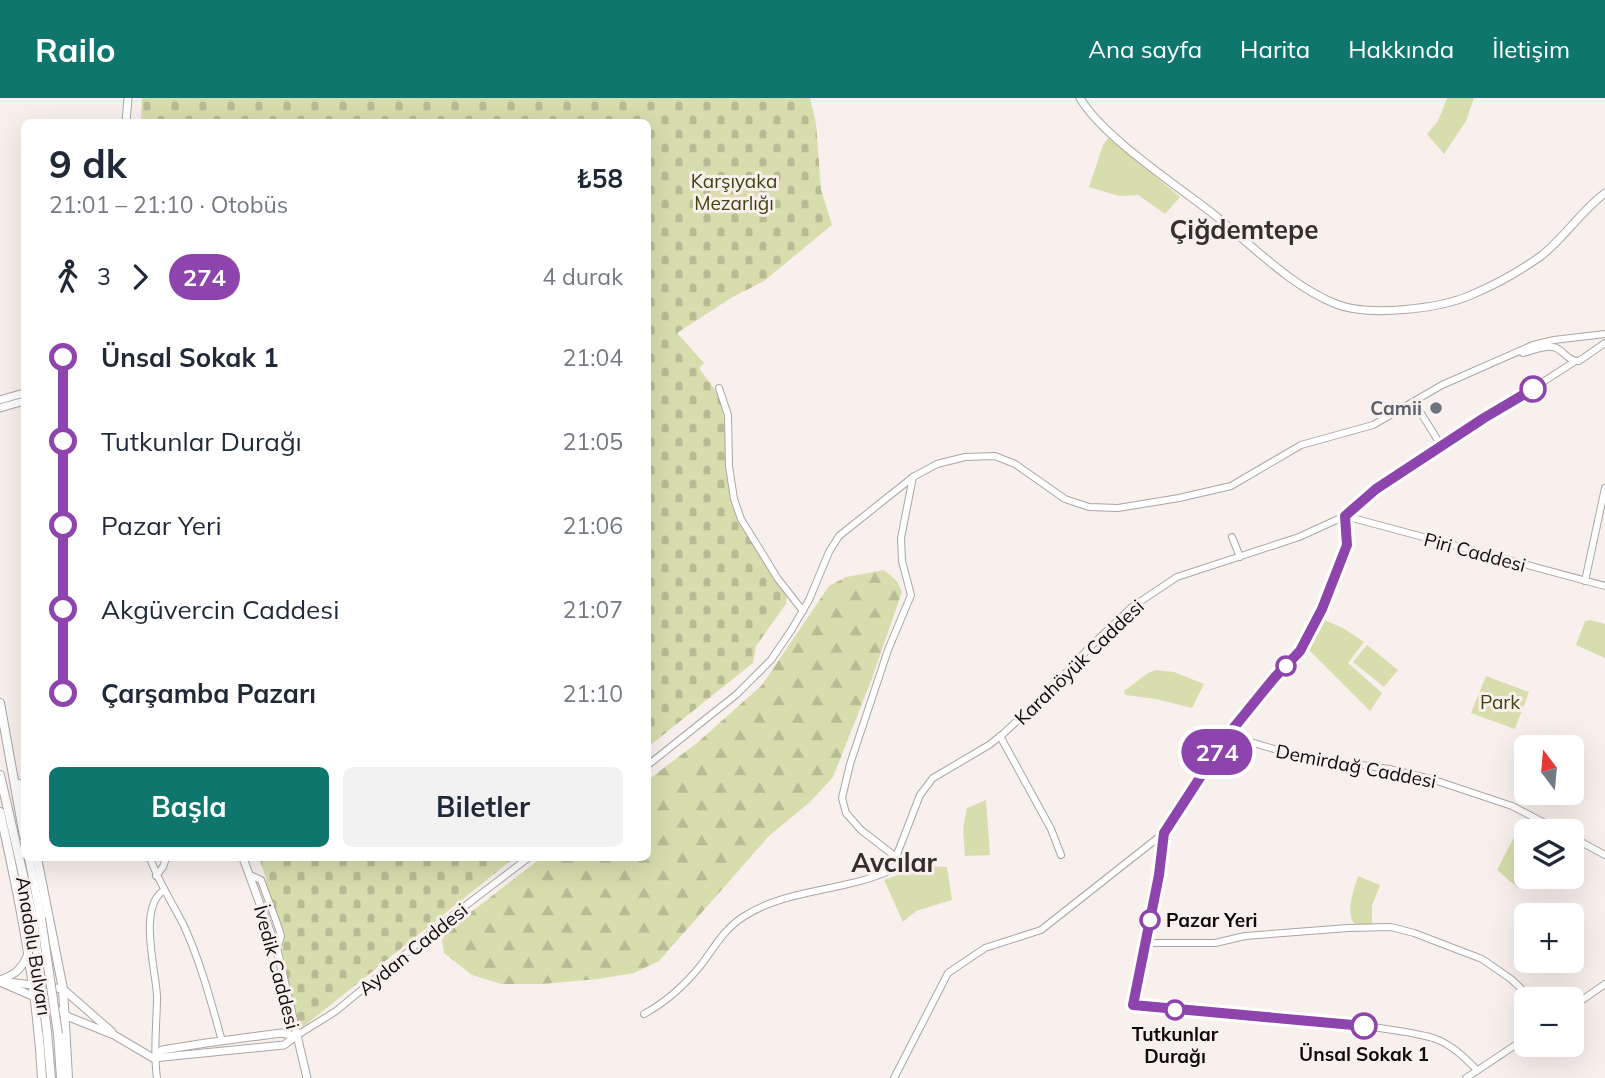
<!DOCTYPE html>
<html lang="tr">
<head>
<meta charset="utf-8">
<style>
	body { margin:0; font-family:Mulish,sans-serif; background:#f2f2f3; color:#1f2937; height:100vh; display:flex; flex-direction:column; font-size:26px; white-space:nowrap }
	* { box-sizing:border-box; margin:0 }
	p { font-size:23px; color:#747a83 }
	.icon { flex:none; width:38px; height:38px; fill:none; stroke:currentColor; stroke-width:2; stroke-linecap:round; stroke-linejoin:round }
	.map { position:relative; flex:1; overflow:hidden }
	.drawer { position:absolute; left:21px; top:21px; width:630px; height:742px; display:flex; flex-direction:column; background:#fff; border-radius:10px; box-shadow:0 7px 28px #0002 }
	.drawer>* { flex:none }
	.badge { padding:0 14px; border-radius:23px; font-size:24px; line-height:46px }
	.needle { width:46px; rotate:344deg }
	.buttons { position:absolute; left:1514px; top:637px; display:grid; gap:14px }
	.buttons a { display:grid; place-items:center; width:70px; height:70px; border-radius:10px; background:#fff; box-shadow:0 7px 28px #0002; font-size:35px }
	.map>.badge { position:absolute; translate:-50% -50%; box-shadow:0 0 0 4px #fff }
	.legs { display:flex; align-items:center; gap:10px; height:77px; padding:0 28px; font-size:23px }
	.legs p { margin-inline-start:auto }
	.overview { display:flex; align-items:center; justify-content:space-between; height:119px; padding:0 28px }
	h1 { font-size:38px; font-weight:700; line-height:52px }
	.button { display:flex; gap:14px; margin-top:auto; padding:14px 28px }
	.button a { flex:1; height:80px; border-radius:10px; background:#0f766e; color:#fff; font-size:28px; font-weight:700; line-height:80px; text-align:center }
	.button a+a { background:#f2f2f3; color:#1f2937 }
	ul { padding:0 28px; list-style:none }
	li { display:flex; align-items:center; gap:24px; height:84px; font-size:26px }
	li i { display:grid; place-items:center; width:10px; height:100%; margin:0 9px; background:currentColor }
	li i::after { content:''; width:18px; height:18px; margin:-9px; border:5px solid; border-radius:50%; background:#fff }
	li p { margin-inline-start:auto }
	li:first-child i { background:linear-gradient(#0000 50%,currentColor 0) }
	li:last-child i { background:linear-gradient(currentColor 50%,#0000 0) }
	header { display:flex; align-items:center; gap:42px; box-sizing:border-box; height:98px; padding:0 35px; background:#0f766e; color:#fff }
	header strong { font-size:33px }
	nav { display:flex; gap:38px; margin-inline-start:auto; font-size:24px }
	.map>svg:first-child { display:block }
</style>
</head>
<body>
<header>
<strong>Railo</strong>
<nav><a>Ana sayfa</a><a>Harita</a><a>Hakkında</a><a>İletişim</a></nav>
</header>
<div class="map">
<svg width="1605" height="980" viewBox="0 0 1605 980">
	<defs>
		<pattern id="forest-firs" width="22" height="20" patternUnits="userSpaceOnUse" patternTransform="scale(1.75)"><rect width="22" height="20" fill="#d8ddae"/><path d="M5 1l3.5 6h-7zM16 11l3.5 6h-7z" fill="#b8bc94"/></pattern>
		<pattern id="cemetery-stones" width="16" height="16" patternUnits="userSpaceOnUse" patternTransform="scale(1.75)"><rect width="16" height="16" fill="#d8ddae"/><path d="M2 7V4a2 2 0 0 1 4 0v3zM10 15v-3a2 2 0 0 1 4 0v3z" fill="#b8bc94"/></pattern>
	</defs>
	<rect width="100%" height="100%" fill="#f8f0ed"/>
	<path fill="url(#forest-firs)" d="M 884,472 L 897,483 L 902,494 L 871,583 L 833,679 L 810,704 L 769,738 L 659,863 L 634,875 L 598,881 L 542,886 L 501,886 L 472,877 L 444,855 L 442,842 L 449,831 L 541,760 L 648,760 L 648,682 L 697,645 L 762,587 L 829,488 L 846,479 Z"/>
	<g fill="url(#cemetery-stones)">
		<path d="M 142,0 L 810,0 L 816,25 L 821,92 L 832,127 L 764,183 L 731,200 L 677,235 L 704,265 L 699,270 L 715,292 L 723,309 L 726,353 L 739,422 L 787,499 L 786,506 L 756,548 L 753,565 L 648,649 L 648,24 L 141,24 Z"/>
		<path d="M 259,760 L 514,760 L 303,929 L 298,925 L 265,777 Z"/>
	</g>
	<g fill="#d8ddae">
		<path d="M 1447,0 L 1474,0 L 1466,23 L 1444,56 L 1427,36 L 1438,23 Z"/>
		<path d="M 1109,39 L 1180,99 L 1165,116 L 1138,97 L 1119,98 L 1089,89 L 1103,47 Z"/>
		<path d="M 1322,521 L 1343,530 L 1364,544 L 1348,565 L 1382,595 L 1370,613 L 1307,550 Z"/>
		<path d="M 1590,522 L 1605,526 L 1605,560 L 1576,547 L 1585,523 Z"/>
		<path d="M 1367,547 L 1398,572 L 1384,589 L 1353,564 Z"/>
		<path d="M 1156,572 L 1174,574 L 1204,586 L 1192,610 L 1156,601 L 1125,597 L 1124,593 L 1148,575 Z"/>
		<path d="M 1486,578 L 1529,594 L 1515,631 L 1471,615 Z"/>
		<path d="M 986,702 L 990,757 L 965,758 L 963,730 L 967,710 Z"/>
		<path d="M 1523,722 L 1543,733 L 1526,733 L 1526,776 L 1518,790 L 1497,772 Z"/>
		<path d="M 929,768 L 947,769 L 952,802 L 916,813 L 903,824 L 884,782 L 915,771 Z"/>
		<path d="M 1358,778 L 1380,787 L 1372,808 L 1372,827 L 1356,828 C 1344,815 1354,792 1358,778 Z"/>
	</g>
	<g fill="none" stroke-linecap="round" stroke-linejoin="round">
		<defs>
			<g id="tertiary">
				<path d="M 1523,255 C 1532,253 1544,247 1553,249 C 1564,251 1566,263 1579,263 L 1605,245"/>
				<path d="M 719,290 L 728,317 L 729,368 L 734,401 L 741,421 L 778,481 L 803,513"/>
				<path d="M 1414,304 L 1442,349"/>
				<path d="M 1232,439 L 1240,459"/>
				<path d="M 1585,483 L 1605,390"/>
				<path d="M 1227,637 L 1294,657 L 1389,671 L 1431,681 L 1512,708 L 1560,733"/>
				<path d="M 1000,638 L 1051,731 L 1061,757"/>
				<path d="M 648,667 L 737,596 L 771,562 L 792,531 L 809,502 L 829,454 L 839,438 L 913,379 L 937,366 L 965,359 L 995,358 L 1015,366 L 1065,401 L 1089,409 L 1118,410 L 1179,400 L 1231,388 L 1301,347 L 1373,327 L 1442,287 L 1533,247 L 1554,242 L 1605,236"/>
				<path d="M 1164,735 L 1159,777 L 1134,907 C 1208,917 1284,917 1359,927 C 1383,931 1409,933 1433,940 C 1451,946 1463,958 1476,971"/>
				<path d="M 1572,739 L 1605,757"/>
				<path d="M 896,759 L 861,732 L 846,715 L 842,700 L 850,666 L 888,552 L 911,497 L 902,463 L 901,440 L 913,379"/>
				<path d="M 150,760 C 159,785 172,804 184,828 C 201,865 211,904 222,943"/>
				<path d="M 250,777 L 261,782 L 279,831 L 281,838 L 277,851"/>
				<path d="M 156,778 L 163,769 L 166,760"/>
				<path d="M 1147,845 L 1215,845 L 1245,838 L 1348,830 L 1391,829 L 1414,835 L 1482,861 L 1511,881 L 1532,901"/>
				<path d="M 1572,909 L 1605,886"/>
				<path d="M 644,916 C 666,904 685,887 701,867 C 714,850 724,831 743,819 C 787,790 844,794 891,772 L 896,766 L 896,759 L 920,697 L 933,680 L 989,647 L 1003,636 L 1050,592 L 1091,548 L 1132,509 L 1177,479 L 1299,439 L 1345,418 L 1376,391 L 1574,264"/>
				<path d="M 296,938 L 336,913 L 440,827 L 528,760"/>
				<path d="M 157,980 C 153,952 157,926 157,898 C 156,873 138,810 163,793"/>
				<path d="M 894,980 L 948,875 L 985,850 L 1041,832 L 1164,735 L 1227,637 L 1275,579 L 1300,553 L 1322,511 L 1347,447 L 1345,418 L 1605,488"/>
				<path d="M 1466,980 L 1526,940"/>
			</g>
			<g id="secondary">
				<path d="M 1080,0 C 1102,38 1175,86 1212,115 C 1251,146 1289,187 1336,206 C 1368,219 1439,211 1471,197 C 1495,187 1520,173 1541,158 C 1565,139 1581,113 1605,95"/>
				<path d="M 126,24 L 128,0"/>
				<path d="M 0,302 L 24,295"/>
				<path d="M 0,310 L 24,303"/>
				<path d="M 243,760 L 277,852 L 307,980"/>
				<path d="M 0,882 C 16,876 21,872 28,856"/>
				<path d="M 0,884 L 37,900"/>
				<path d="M 8,884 L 63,891 L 112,934"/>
				<path d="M 51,908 L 69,919 L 114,937 L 153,960 L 284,947 L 296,938"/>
				<path d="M 154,960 L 162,952 L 206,945 L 281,935 L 296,938"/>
			</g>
			<g id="primary">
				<path d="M 0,605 L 24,738"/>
				<path d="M 0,677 L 33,820"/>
				<path d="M 19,686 L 24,707"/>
				<path d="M 0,714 C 20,802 37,890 42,980"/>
				<path d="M 29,760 L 41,820"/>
				<path d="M 37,760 L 63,891 L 68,980"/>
				<path d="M 47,934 L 51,980"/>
				<path d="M 58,936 L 61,980"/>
			</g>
		</defs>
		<use href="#tertiary" stroke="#aca5a2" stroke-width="8"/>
		<use href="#secondary" stroke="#aca5a2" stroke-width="9"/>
		<use href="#primary" stroke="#aca5a2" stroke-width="10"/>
		<use href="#tertiary" stroke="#fff" stroke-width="6"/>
		<use href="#secondary" stroke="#fff" stroke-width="7"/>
		<use href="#primary" stroke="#fff" stroke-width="8"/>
		<defs>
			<g id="primary-bridge">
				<path d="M 33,820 L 47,934"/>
				<path d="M 41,820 L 58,936"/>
			</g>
		</defs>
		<use href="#primary-bridge" stroke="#aca5a2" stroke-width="10" stroke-linecap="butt"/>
		<use href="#primary-bridge" stroke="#fff" stroke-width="8"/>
	</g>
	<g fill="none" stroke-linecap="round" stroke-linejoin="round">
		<defs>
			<path id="line-1" d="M 1364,928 L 1133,907 L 1159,777 L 1164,735 L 1227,638 L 1275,579 L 1300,553 L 1322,511 L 1347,447 L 1345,418 L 1376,391 L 1484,320 L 1533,291"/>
		</defs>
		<use href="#line-1" stroke="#fff" stroke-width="16"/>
		<use href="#line-1" stroke="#8e44ad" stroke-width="10"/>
	</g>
	<g fill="#fff" stroke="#8e44ad" stroke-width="3.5">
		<circle cx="1533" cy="291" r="12"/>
		<circle cx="1286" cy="568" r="9"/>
		<circle cx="1150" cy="822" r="9"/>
		<circle cx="1175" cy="912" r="9"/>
		<circle cx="1364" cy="928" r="12"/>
	</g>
	<circle fill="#6b7280" stroke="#f8f0ed" stroke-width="2.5" cx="1436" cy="310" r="7"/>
	<g text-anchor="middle" stroke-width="6" stroke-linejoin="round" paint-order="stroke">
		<g font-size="19" fill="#404310" stroke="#f8f0ed">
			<text x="734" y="90">Karşıyaka<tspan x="734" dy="22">Mezarlığı</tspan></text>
			<text x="1500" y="611">Park</text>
		</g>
		<g font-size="19" font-weight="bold" fill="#5b616d" stroke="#f8f0ed" text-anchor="end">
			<text x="1422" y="317">Camii</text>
		</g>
		<g font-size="19" fill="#0e0b0a" stroke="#f8f0ed">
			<text transform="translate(1475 454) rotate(15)" y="7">Piri Caddesi</text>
			<text transform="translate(1079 564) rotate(-44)" y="7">Karahöyük Caddesi</text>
			<text transform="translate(1356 668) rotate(11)" y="7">Demirdağ Caddesi</text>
			<text transform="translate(34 848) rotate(81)" y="7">Anadolu Bulvarı</text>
			<text transform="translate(413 851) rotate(-39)" y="7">Aydan Caddesi</text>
			<text transform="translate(277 869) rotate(75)" y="7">İvedik Caddesi</text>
		</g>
		<g font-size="19" font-weight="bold" fill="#0e0b0a" stroke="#f8f0ed">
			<text x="1166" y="829" text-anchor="start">Pazar Yeri</text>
			<text x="1175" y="943">Tutkunlar<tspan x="1175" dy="22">Durağı</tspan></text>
			<text x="1364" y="963">Ünsal Sokak 1</text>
		</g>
		<g font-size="26" font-weight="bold" fill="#342f2c" stroke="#f8f0ed">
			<text x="1244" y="141">Çiğdemtepe</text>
			<text x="894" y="774">Avcılar</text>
		</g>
	</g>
</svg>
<div class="buttons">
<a><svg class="needle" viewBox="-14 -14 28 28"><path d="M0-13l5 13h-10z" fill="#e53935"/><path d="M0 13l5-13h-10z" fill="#747a83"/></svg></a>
<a><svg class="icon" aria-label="layers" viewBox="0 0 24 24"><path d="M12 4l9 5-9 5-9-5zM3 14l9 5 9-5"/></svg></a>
<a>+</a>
<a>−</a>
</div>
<b class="badge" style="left:1217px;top:654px;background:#8e44ad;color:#fff">274</b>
<section class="drawer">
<div class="overview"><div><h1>9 dk</h1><p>21:01 – 21:10 · Otobüs</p></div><b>₺58</b></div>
<div class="legs"><svg class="icon" aria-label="walk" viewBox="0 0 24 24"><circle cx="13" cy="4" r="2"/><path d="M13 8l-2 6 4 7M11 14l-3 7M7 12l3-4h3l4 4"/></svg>3<svg class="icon" aria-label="forward" viewBox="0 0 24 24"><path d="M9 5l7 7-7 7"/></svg><b class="badge" style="background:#8e44ad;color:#fff">274</b><p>4 durak</p></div>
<ul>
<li><i style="color:#8e44ad"></i><b>Ünsal Sokak 1</b><p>21:04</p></li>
<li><i style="color:#8e44ad"></i><span>Tutkunlar Durağı</span><p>21:05</p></li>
<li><i style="color:#8e44ad"></i><span>Pazar Yeri</span><p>21:06</p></li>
<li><i style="color:#8e44ad"></i><span>Akgüvercin Caddesi</span><p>21:07</p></li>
<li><i style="color:#8e44ad"></i><b>Çarşamba Pazarı</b><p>21:10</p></li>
</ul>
<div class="button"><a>Başla</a><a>Biletler</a></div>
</section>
</div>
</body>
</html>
